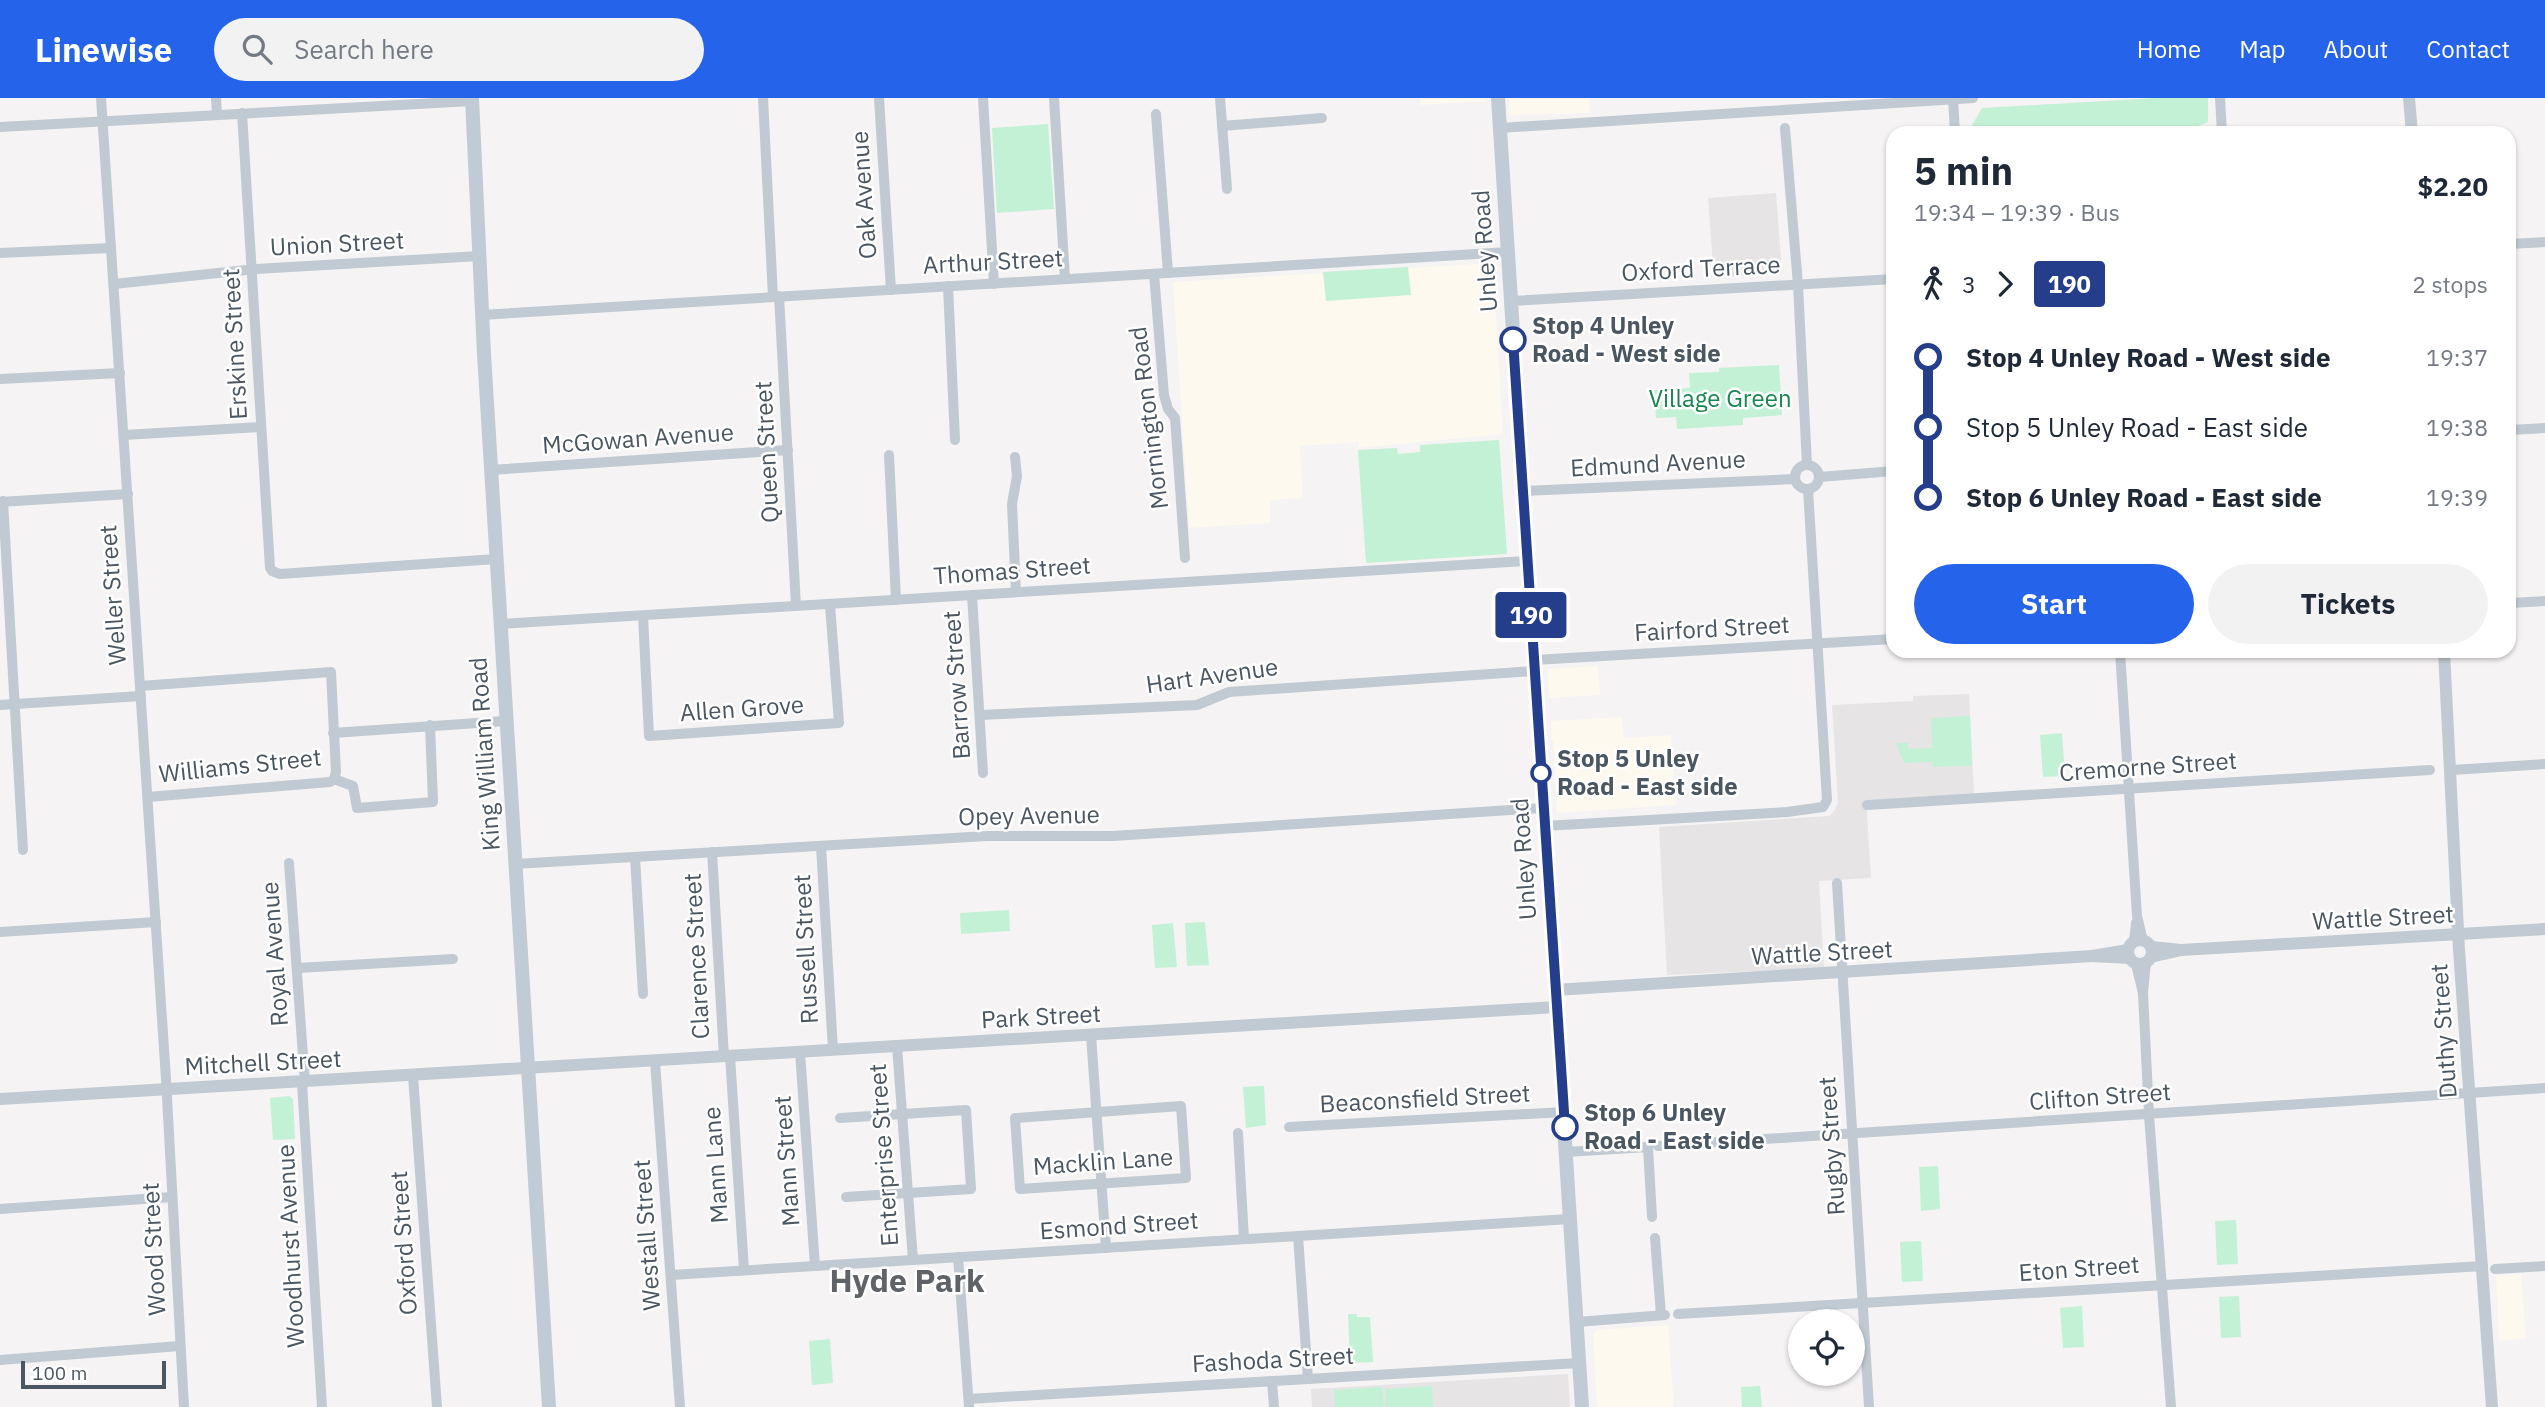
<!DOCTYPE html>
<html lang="en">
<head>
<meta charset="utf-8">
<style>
	body { margin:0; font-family:"IBM Plex Sans",sans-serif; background:#f2f2f3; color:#1f2937; height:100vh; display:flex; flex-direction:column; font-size:26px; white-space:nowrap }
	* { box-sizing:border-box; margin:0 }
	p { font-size:23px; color:#747a83 }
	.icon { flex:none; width:38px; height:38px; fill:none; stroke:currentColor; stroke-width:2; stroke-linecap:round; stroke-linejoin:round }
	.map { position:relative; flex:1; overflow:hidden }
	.sheet { position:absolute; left:1886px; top:28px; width:630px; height:532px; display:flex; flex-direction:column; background:#fff; border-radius:21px; box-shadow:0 2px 5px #0004 }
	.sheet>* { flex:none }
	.badge { padding:0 14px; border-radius:5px; font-size:24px; line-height:46px }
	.buttons { position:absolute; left:1788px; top:1211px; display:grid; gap:14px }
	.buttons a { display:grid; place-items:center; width:77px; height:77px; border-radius:50%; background:#fff; box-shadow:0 2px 5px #0004; font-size:35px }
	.scale { position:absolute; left:21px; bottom:18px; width:145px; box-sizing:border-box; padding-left:7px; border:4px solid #4a5661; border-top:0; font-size:19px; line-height:24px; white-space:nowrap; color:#4a5661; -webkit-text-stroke:5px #fff; paint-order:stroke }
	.map>.badge { position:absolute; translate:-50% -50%; box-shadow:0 0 0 4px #fff }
	.legs { display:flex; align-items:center; gap:10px; height:77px; padding:0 28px; font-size:23px }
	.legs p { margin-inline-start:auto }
	.summary { display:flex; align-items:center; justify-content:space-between; height:119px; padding:0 28px }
	h1 { font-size:38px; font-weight:800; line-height:52px }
	.action { display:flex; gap:14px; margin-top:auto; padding:14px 28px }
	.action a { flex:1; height:80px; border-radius:42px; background:#2563eb; color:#fff; font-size:28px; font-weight:800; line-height:80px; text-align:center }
	.action a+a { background:#f2f2f3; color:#1f2937 }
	ul { padding:0 28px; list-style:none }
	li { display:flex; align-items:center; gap:24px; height:70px; font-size:26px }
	li i { display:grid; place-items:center; width:10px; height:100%; margin:0 9px; background:currentColor }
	li i::after { content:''; width:18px; height:18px; margin:-9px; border:5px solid; border-radius:50%; background:#fff }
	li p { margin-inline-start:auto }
	li:first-child i { background:linear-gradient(#0000 50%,currentColor 0) }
	li:last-child i { background:linear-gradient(currentColor 50%,#0000 0) }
	header { display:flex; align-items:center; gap:42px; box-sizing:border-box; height:98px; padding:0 35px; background:#2563eb; color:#fff }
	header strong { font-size:33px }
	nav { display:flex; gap:38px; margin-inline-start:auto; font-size:24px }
	.search { width:490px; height:63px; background:#f2f2f3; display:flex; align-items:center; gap:18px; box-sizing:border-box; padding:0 24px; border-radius:38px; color:#747a83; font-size:26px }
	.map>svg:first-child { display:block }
</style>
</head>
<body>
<header>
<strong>Linewise</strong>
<div class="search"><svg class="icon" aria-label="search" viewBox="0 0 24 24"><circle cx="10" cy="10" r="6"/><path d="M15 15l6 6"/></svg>Search here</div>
<nav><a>Home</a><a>Map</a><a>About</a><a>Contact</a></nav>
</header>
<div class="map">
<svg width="2545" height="1309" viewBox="0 0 2545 1309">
	<rect width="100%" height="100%" fill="#f5f3f3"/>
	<g fill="#fdf9ef">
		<path d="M 1420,0 L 1487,0 L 1487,3 L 1420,7 Z"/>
		<path d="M 1509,0 L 1589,0 L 1590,15 L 1509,17 Z"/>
		<path d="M 1493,165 L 1503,336 L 1359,350 L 1359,344 L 1300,348 L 1303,400 L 1270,402 L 1270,425 L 1189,430 L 1173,184 Z"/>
		<path d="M 1598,568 L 1600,597 L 1549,600 L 1548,571 Z"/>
		<path d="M 1622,619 L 1624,640 L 1671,637 L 1676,707 L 1557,715 L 1553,643 L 1551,642 L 1551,623 Z"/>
		<path d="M 2521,1176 L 2526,1240 L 2499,1243 L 2496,1178 Z"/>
		<path d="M 1668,1227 L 1674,1309 L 1597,1309 L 1593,1237 L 1597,1232 Z"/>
	</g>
	<g fill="#e6e4e5">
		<path d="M 1776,95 L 1782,175 L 1714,180 L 1708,100 Z"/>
		<path d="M 1969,596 L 1974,696 L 1866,702 L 1871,780 L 1819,783 L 1824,870 L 1667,877 L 1659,729 L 1829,718 L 1834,713 L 1838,705 L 1832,607 L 1913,603 L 1913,598 Z"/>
		<path d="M 1568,1276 L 1570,1309 L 1312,1309 L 1311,1291 Z"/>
	</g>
	<g fill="#c3f1d5">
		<path d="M 2156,0 L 2208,0 L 2208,24 L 2198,28 L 2200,35 L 1971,35 L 1971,29 L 1982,10 Z"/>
		<path d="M 1048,26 L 1054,111 L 997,115 L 992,30 Z"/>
		<path d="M 1408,169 L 1411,197 L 1326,203 L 1323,174 Z"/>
		<path d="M 1779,267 L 1782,317 L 1743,320 L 1743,327 L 1677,331 L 1676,319 L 1656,320 L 1655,292 L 1690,290 L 1689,275 L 1719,274 L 1719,270 Z"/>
		<path d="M 1499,342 L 1507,456 L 1366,465 L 1358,352 L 1397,350 L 1398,356 L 1420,354 L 1420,347 Z"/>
		<path d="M 1970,618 L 1972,668 L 1933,669 L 1932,664 L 1904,665 L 1896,645 L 1908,645 L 1908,651 L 1932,650 L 1931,620 Z"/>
		<path d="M 2062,635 L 2065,678 L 2043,679 L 2040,637 Z"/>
		<path d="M 1009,812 L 1010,833 L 961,836 L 960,815 Z"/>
		<path d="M 1203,824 L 1205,825 L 1209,867 L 1187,868 L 1185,825 Z"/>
		<path d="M 1173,825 L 1177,869 L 1155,870 L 1152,827 Z"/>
		<path d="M 1264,988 L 1266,1027 L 1246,1030 L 1243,989 Z"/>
		<path d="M 289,998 L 293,1001 L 295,1041 L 273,1042 L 270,1000 Z"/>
		<path d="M 1938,1068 L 1940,1111 L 1921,1113 L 1919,1069 Z"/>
		<path d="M 2236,1122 L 2238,1166 L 2217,1167 L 2215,1123 Z"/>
		<path d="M 1921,1143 L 1923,1183 L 1902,1184 L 1900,1144 Z"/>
		<path d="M 2239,1198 L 2241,1239 L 2221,1240 L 2219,1199 Z"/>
		<path d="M 2082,1208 L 2084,1249 L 2063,1250 L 2060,1210 Z"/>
		<path d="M 1348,1216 L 1357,1216 L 1357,1219 L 1370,1219 L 1373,1264 L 1350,1265 Z"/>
		<path d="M 830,1241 L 833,1285 L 812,1287 L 809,1243 Z"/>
		<path d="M 1432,1288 L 1433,1309 L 1386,1309 L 1385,1291 Z"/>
		<path d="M 1760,1288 L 1762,1309 L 1742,1309 L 1741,1289 Z"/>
		<path d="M 1382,1289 L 1384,1309 L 1335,1309 L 1334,1292 Z"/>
	</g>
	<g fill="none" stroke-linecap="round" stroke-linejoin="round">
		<g stroke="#c1cad2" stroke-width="10">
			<path d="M 101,0 L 166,981 L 184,1309"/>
			<path d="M 216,0 L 217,17"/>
			<path d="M 763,0 L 773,199"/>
			<path d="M 879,0 L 891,192"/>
			<path d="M 983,0 L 994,186"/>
			<path d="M 1054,0 L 1065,181"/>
			<path d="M 1220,0 L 1227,91"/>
			<path d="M 2220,0 L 2222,35"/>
			<path d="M 1953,1 L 1955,35"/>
			<path d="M 242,15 L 270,470 L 272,473 L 280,476 L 496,461"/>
			<path d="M 1156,16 L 1168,175"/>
			<path d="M 1222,28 L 1322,20"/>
			<path d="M 0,29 L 472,3"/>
			<path d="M 1500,30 L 1973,0"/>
			<path d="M 1785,30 L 1798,187 L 1807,367"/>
			<path d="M 2510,146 L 2545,144"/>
			<path d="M 0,155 L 111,150"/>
			<path d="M 1154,176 L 1164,297 L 1168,311 L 1175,320 L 1185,460"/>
			<path d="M 114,186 L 256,171 L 480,158"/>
			<path d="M 948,188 L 955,342"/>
			<path d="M 779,198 L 796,508"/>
			<path d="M 1511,203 L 1894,181"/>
			<path d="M 481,217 L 1508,154"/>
			<path d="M 0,281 L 120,275"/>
			<path d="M 2510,332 L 2545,330"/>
			<path d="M 124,337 L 261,329"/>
			<path d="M 889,357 L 896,502"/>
			<path d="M 1015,359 L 1017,378 L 1012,406 L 1016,494"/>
			<circle cx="1807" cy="379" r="12"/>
			<path d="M 491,372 L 788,352"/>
			<path d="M 1819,379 L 1894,373"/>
			<path d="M 1523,393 L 1795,381"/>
			<path d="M 3,403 L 23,752"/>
			<path d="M 0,404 L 128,396"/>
			<path d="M 972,497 L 983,675"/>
			<path d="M 2510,505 L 2545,503"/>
			<path d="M 643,518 L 649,638 L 839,625 L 830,507"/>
			<path d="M 500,526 L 1527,463"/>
			<path d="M 2120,553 L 2137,818 L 2143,843"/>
			<path d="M 1534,562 L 1894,541"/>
			<path d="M 140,588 L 331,574 L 336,674 L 334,681 L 330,684 L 148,699"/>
			<path d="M 0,607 L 141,598"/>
			<path d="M 980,617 L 1197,607 L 1229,594 L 1534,573"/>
			<path d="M 333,635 L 506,623"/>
			<path d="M 2452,672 L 2545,666"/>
			<path d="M 334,681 L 353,688 L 357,710 L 433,704 L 430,627"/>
			<path d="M 1867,707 L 2430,672"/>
			<path d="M 1544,728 L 1787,714 L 1823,709 L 1827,702 L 1808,391"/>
			<path d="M 821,748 L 833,952"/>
			<path d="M 712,754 L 724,959"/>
			<path d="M 635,759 L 643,896"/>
			<path d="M 289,765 L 305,985"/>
			<path d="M 515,766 L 987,738 L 1113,738 L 1543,710"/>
			<path d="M 1837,785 L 1869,1309"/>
			<path d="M 0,834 L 156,824"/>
			<path d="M 2134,844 L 2136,825"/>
			<path d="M 2136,866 L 2143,895 L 2146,864"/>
			<path d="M 298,870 L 453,861"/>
			<path d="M 2143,895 L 2149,1017 L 2171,1309"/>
			<path d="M 1091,937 L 1106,1150"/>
			<path d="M 897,948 L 913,1162"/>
			<path d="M 800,954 L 815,1168"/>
			<path d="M 730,958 L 744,1172"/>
			<path d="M 655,963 L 680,1309"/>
			<path d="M 413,978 L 437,1309"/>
			<path d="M 302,985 L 322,1309"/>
			<path d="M 1181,1008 L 1186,1080 L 1020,1091 L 1015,1020 Z"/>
			<path d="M 840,1020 L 966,1012 L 971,1091 L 846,1099"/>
			<path d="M 1289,1029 L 1564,1014"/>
			<path d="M 1238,1035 L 1244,1141"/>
			<path d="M 1658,1048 L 2545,990"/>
			<path d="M 1566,1054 L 1648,1049 L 1652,1119"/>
			<path d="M 0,1111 L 172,1099"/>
			<path d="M 1298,1138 L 1308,1281"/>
			<path d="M 1655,1140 L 1661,1217"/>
			<path d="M 958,1159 L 969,1309"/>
			<path d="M 2495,1171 L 2545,1168"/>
			<path d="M 671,1177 L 1570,1121"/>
			<path d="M 1678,1216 L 2483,1168"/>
			<path d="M 1577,1224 L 1665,1217"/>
			<path d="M 0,1262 L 180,1248"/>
			<path d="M 1272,1283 L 1274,1309"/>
			<path d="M 969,1301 L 1579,1265"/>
		</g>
		<g stroke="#c1cad2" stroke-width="12">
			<path d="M 2409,0 L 2412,35"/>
			<path d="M 2444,553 L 2459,852 L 2492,1309"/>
			<circle cx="2140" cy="854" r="12"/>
			<path d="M 2151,849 L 2181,852 L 2151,859"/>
			<path d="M 2128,852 L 2092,858 L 2130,860"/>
			<path d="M 2181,852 L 2545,831"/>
			<path d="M 1555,892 L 2092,858"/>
			<path d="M 0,1001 L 1557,909"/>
		</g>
		<g stroke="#c1cbd6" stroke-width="14">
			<path d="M 472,0 L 484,256 L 549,1309"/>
			<path d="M 1498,0 L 1582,1309"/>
		</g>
	</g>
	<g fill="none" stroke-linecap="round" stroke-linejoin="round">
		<defs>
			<path id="line-1" d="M 1513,242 L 1565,1029"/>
		</defs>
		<use href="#line-1" stroke="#fff" stroke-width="16"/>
		<use href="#line-1" stroke="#243e8c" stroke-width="10"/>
	</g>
	<g fill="#fff" stroke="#243e8c" stroke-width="3.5">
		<circle cx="1513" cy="242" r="12"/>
		<circle cx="1541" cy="675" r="9"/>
		<circle cx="1565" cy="1029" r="12"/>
	</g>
	<g text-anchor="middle" stroke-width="5" stroke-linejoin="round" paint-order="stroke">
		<g font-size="24" fill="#4a5661" stroke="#fff">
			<text transform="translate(864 97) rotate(-94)" y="8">Oak Avenue</text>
			<text transform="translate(337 146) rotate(-3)" y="8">Union Street</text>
			<text transform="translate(1485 153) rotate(-94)" y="8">Unley Road</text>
			<text transform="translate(993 164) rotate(-3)" y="8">Arthur Street</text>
			<text transform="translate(1701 171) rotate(-3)" y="8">Oxford Terrace</text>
			<text transform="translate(235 246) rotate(-93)" y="8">Erskine Street</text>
			<text transform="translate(1149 320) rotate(-97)" y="8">Mornington Road</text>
			<text transform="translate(638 341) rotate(-4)" y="8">McGowan Avenue</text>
			<text transform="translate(767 354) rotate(-93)" y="8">Queen Street</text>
			<text transform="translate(1658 366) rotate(-3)" y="8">Edmund Avenue</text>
			<text transform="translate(1012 473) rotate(-4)" y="8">Thomas Street</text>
			<text transform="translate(113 497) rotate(-94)" y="8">Weller Street</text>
			<text transform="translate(1712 531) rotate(-3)" y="8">Fairford Street</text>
			<text transform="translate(1212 578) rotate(-8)" y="8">Hart Avenue</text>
			<text transform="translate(957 587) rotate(-94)" y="8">Barrow Street</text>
			<text transform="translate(742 611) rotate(-4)" y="8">Allen Grove</text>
			<text transform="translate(485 656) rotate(-94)" y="8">King William Road</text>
			<text transform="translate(240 668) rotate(-6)" y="8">Williams Street</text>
			<text transform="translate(2148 669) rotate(-4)" y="8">Cremorne Street</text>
			<text transform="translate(1029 718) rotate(-1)" y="8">Opey Avenue</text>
			<text transform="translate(1524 761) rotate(-94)" y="8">Unley Road</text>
			<text transform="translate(2383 820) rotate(-3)" y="8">Wattle Street</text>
			<text transform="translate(806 851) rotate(-93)" y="8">Russell Street</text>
			<text transform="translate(1822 855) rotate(-3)" y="8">Wattle Street</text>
			<text transform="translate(275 856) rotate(-94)" y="8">Royal Avenue</text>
			<text transform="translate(697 858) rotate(-93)" y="8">Clarence Street</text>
			<text transform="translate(1041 919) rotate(-3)" y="8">Park Street</text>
			<text transform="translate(2444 933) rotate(-94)" y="8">Duthy Street</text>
			<text transform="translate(263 965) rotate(-3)" y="8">Mitchell Street</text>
			<text transform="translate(2100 999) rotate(-4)" y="8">Clifton Street</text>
			<text transform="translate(1425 1001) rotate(-3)" y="8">Beaconsfield Street</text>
			<text transform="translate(1832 1048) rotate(-94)" y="8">Rugby Street</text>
			<text transform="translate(884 1057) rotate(-94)" y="8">Enterprise Street</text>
			<text transform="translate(787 1063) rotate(-94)" y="8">Mann Street</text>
			<text transform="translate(1103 1064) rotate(-4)" y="8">Macklin Lane</text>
			<text transform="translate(716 1067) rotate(-94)" y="8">Mann Lane</text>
			<text transform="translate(1119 1128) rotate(-4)" y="8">Esmond Street</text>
			<text transform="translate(647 1137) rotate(-94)" y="8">Westall Street</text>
			<text transform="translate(404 1145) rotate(-94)" y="8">Oxford Street</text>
			<text transform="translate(291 1148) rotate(-93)" y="8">Woodhurst Avenue</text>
			<text transform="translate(154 1151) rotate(-93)" y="8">Wood Street</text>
			<text transform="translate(2079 1171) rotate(-4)" y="8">Eton Street</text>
			<text transform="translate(1273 1262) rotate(-3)" y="8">Fashoda Street</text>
		</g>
		<g font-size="24" font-weight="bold" fill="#4a5661" stroke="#fff" text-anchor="start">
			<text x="1532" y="236">Stop 4 Unley<tspan x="1532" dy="28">Road - West side</tspan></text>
			<text x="1557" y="669">Stop 5 Unley<tspan x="1557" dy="28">Road - East side</tspan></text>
			<text x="1584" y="1023">Stop 6 Unley<tspan x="1584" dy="28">Road - East side</tspan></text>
		</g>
		<g font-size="24" fill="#17864f" stroke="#fff">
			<text x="1720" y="309">Village Green</text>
		</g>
		<g font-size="32" font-weight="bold" fill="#5f6368" stroke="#fff">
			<text x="907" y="1194">Hyde Park</text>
		</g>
	</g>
</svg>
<div class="buttons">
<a><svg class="icon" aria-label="locate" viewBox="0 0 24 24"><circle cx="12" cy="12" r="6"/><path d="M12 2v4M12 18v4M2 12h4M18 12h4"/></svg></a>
</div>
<div class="scale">100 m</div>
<b class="badge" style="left:1531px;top:517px;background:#243e8c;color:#fff">190</b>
<section class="sheet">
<div class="summary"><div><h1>5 min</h1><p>19:34 – 19:39 · Bus</p></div><b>$2.20</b></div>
<div class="legs"><svg class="icon" aria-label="walk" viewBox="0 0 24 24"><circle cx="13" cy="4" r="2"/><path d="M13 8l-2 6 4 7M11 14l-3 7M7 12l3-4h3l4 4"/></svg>3<svg class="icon" aria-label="forward" viewBox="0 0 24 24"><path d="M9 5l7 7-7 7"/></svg><b class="badge" style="background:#243e8c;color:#fff">190</b><p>2 stops</p></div>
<ul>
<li><i style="color:#243e8c"></i><b>Stop 4 Unley Road - West side</b><p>19:37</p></li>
<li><i style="color:#243e8c"></i><span>Stop 5 Unley Road - East side</span><p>19:38</p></li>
<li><i style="color:#243e8c"></i><b>Stop 6 Unley Road - East side</b><p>19:39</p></li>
</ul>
<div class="action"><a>Start</a><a>Tickets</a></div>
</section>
</div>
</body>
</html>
